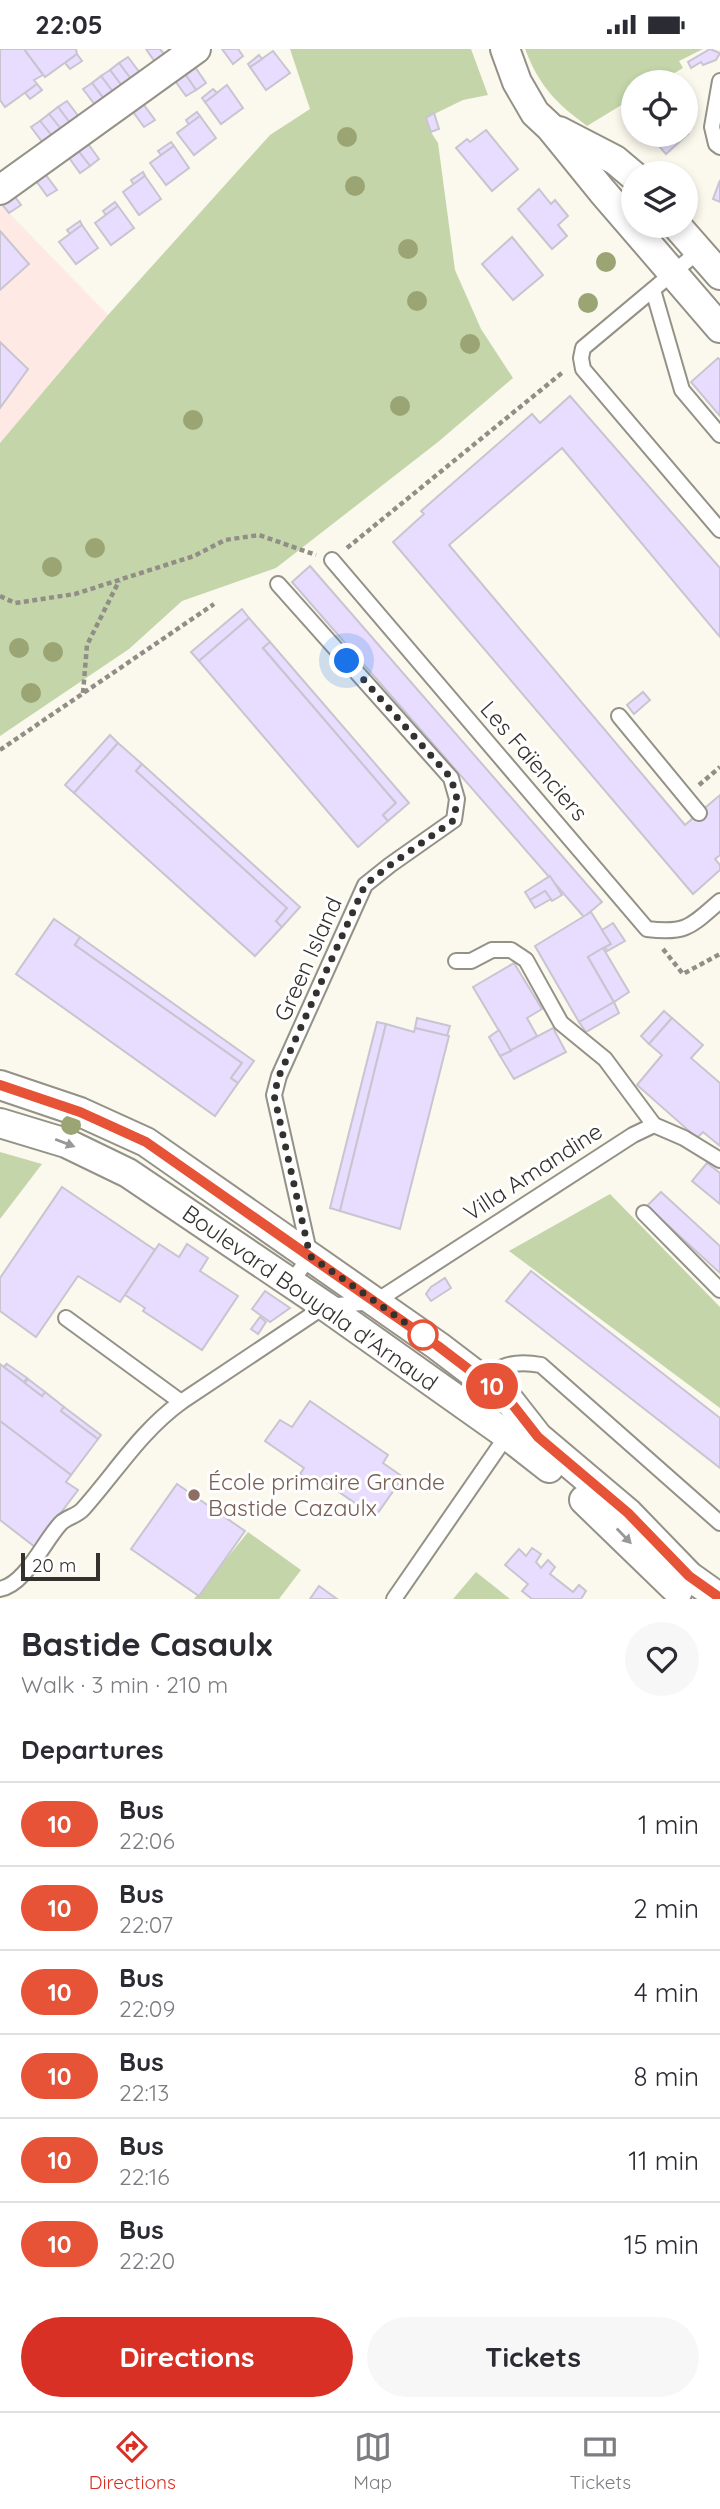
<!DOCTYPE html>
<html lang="en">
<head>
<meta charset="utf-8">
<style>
	body { margin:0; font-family:Quicksand,sans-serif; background:#f7f7f7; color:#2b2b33; height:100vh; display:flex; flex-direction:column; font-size:26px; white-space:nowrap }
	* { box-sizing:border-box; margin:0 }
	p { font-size:23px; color:#7c7c81 }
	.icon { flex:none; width:38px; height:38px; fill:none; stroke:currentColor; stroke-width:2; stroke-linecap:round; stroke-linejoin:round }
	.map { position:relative; height:1550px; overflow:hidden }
	.side { display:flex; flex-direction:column; background:#fff; flex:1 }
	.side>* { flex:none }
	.badge { padding:0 14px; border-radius:23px; font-size:24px; line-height:46px }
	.controls { position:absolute; left:621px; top:21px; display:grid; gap:14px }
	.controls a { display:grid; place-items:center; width:77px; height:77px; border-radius:50%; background:#fff; box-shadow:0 4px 10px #0003; font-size:35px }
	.scale { position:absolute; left:21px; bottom:18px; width:79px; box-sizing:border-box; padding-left:7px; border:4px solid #34322e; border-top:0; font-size:19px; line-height:24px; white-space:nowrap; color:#34322e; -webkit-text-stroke:5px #fff; paint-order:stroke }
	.you { position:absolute; width:35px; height:35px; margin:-18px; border:5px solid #fff; border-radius:50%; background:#1a73e8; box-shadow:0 0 0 10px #1a73e833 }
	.map>.badge { position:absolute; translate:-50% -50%; box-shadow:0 0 0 4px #fff }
	h2 { padding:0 21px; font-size:26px; line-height:63px }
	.round { display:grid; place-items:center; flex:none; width:74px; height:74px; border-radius:37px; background:#f7f7f7 }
	.headline { display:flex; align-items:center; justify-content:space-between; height:119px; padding:0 21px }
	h1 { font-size:33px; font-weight:700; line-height:52px }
	.button { display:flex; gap:14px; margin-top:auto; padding:14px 21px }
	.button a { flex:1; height:80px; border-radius:42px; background:#d93025; color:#fff; font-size:28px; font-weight:700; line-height:80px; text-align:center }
	.button a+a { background:#f7f7f7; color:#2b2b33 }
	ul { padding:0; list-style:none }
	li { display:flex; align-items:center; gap:21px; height:84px; padding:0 21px; border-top:2px solid #e1e1e2 }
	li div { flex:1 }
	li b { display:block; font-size:26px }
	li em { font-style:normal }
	li .badge { min-width:77px; font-weight:700; text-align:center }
	.status { display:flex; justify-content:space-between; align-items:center; height:49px; padding:0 35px; background:#fff; direction:ltr }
	.status svg { height:19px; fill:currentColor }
	.dock { display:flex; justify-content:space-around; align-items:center; height:98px; border-top:2px solid #e1e1e2; background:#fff; font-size:19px; color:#7c7c81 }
	.dock a { display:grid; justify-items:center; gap:4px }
	.dock .on { color:#d93025 }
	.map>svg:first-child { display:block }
</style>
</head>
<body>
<div class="status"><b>22:05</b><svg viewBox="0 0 49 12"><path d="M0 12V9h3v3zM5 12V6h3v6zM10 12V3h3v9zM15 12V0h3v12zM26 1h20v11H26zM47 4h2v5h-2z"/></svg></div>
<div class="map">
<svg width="720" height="1550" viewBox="0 0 720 1550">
	<rect width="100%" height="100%" fill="#fbf8ed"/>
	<path fill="#fee9e4" d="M 0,155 L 108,266 L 0,394 Z"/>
	<g fill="#c4d5aa">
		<path d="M 290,0 L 471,0 L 488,46 L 463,51 L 426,69 L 429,80 L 438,94 L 455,221 L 481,280 L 513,329 L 438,393 L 276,519 L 182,552 L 129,600 L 0,687 L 0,394 L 108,266 L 270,86 L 310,60 Z"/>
		<path d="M 525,0 L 703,0 L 679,12 L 683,19 L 659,33 L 634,33 L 633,49 L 587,77 C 555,53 540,38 525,0 Z"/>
		<path d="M 0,1103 L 42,1115 L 0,1170 Z"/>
		<path d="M 610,1145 L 720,1258 L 720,1359 L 509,1202 Z"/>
		<path d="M 248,1483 L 301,1521 L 279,1550 L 194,1550 Z"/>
		<path d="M 476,1523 L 510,1550 L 453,1550 Z"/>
	</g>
	<g fill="#e8ddff" stroke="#c8c5d0" stroke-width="2">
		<path d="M 0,0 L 24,0 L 43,26 L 34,31 L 37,35 L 5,58 L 0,51 Z"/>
		<path d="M 24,0 L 76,0 L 77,5 L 45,28 Z"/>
		<path d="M 146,0 L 160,0 L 165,6 L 155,13 Z"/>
		<path d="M 222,0 L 238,0 L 243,7 L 233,15 Z"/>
		<path d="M 710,0 L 720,4 L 716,11 L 703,16 L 701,13 L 691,19 L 688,13 Z"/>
		<path d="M 273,2 L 290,24 L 266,41 L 250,18 Z"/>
		<path d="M 77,5 L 82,12 L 70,20 L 65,14 Z"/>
		<path d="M 259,6 L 262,10 L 250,18 L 248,15 Z"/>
		<path d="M 128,8 L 140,24 L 131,30 L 119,14 Z"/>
		<path d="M 119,14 L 131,30 L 122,37 L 110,21 Z"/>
		<path d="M 193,15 L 206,34 L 196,41 L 183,22 Z"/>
		<path d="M 110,21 L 122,37 L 113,43 L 101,27 Z"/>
		<path d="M 183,22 L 196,41 L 186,47 L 173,29 Z"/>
		<path d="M 101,27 L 113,43 L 104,50 L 92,34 Z"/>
		<path d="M 92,34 L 104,50 L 95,56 L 83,40 Z"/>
		<path d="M 37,35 L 42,41 L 30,50 L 25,44 Z"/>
		<path d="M 227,36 L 243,59 L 221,75 L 205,53 Z"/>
		<path d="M 213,40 L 217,44 L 205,53 L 202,49 Z"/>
		<path d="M 67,52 L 79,68 L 70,74 L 58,58 Z"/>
		<path d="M 141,52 L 155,71 L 144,78 L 131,60 Z"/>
		<path d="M 58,58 L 70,74 L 61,80 L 49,65 Z"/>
		<path d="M 197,63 L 200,67 L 189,76 L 186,71 Z"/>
		<path d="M 434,64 L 439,80 L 431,83 L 426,69 Z"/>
		<path d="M 49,65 L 61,80 L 52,87 L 40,72 Z"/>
		<path d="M 200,67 L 216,89 L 194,106 L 177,84 Z"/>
		<path d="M 40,72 L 52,87 L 43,94 L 31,78 Z"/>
		<path d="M 486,81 L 518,120 L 492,142 L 456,99 L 467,90 L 470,93 Z"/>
		<path d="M 686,83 L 688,85 L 666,105 L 649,86 L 686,86 Z"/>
		<path d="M 86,92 L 99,110 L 90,117 L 76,99 Z"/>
		<path d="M 171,93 L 174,97 L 161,106 L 158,102 Z"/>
		<path d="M 174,97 L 189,119 L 166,136 L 150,114 Z"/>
		<path d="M 76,99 L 90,117 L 80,124 L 67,106 Z"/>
		<path d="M 43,122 L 57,141 L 47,147 L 34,129 Z"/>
		<path d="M 143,123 L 145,127 L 134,136 L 131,131 Z"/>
		<path d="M 145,127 L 161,150 L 139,166 L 123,143 Z"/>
		<path d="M 720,131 L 720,153 L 713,150 Z"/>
		<path d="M 539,140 L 551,155 L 555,151 L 568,167 L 558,176 L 567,187 L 552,200 L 518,160 Z"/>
		<path d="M 13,145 L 21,156 L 9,164 L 0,153 Z"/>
		<path d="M 115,153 L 118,157 L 106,166 L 103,162 Z"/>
		<path d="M 118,157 L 134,179 L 111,196 L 95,174 Z"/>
		<path d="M 80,172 L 82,176 L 70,185 L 67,181 Z"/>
		<path d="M 82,176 L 98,199 L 76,215 L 59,193 Z"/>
		<path d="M 0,182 L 29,215 L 0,241 Z"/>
		<path d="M 512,188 L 543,226 L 513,251 L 482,215 Z"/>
		<path d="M 0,293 L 28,320 L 0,359 Z"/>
		<path d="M 718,309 L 720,311 L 720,367 L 691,333 Z"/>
		<path d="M 570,347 L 720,519 L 720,588 L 562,399 L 449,496 L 685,776 L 720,746 L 720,806 L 715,810 L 720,816 L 720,821 L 693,845 L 393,493 L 424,465 L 421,462 L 532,365 L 540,374 Z"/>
		<path d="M 310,517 L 602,853 L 584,868 L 292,533 Z"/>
		<path d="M 242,560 L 249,569 L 199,612 L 191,603 Z"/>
		<path d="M 249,569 L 270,593 L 263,599 L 396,754 L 383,766 L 388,772 L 358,798 L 199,612 Z"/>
		<path d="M 270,593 L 409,754 L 388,772 L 383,766 L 396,754 L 263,599 Z"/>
		<path d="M 643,643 L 650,651 L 634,665 L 627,656 Z"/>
		<path d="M 110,686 L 118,694 L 74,744 L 65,736 Z"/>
		<path d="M 118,694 L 142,715 L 136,722 L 287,859 L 276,872 L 282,878 L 255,907 L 74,744 Z"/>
		<path d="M 142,715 L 300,858 L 282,878 L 276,872 L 287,859 L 136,722 Z"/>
		<path d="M 550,827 L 562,846 L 552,852 L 545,842 L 530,851 L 525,843 Z"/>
		<path d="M 545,842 L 551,850 L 535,859 L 530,851 Z"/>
		<path d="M 591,863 L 611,895 L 588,908 L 614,953 L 579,973 L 535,897 Z"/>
		<path d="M 54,870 L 80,888 L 75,896 L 242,1014 L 231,1029 L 238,1034 L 215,1067 L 16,925 Z"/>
		<path d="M 613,874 L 625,892 L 607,902 L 605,898 L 611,895 L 602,881 Z"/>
		<path d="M 80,888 L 254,1012 L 238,1034 L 231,1029 L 242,1014 L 75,896 Z"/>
		<path d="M 603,899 L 629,943 L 614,953 L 588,908 Z"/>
		<path d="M 514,914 L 542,960 L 527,969 L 537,987 L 511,1002 L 473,938 Z"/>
		<path d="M 614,953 L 619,964 L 586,983 L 579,973 Z"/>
		<path d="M 664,962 L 672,969 L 649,995 L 641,987 Z"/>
		<path d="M 417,969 L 450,977 L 447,987 L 415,979 Z"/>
		<path d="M 672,969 L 703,996 L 691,1009 L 720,1034 L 720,1097 L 703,1083 L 697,1089 L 637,1036 L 662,1006 L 649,995 Z"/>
		<path d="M 377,973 L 386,975 L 340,1162 L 330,1159 Z"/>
		<path d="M 386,975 L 414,983 L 415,979 L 449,987 L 400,1180 L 340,1162 Z"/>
		<path d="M 553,979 L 566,1003 L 514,1030 L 500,1007 Z"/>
		<path d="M 499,981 L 511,1002 L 500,1007 L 489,988 Z"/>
		<path d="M 707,1114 L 720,1124 L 720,1155 L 692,1132 Z"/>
		<path d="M 62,1138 L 155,1201 L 120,1253 L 78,1227 L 36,1288 L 0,1262 L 0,1229 Z"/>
		<path d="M 661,1143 L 720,1197 L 720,1224 L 647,1157 Z"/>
		<path d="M 159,1195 L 179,1208 L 187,1195 L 208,1209 L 200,1222 L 238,1247 L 202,1301 L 143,1262 L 145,1259 L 125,1246 Z"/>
		<path d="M 531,1222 L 720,1369 L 720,1419 L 506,1252 Z"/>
		<path d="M 445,1229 L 451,1239 L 431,1252 L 426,1245 L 431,1238 Z"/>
		<path d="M 265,1242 L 290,1259 L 270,1273 L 252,1260 Z"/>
		<path d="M 260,1268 L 266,1273 L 258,1285 L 251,1280 Z"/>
		<path d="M 7,1314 L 4,1318 L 24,1333 L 28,1330 L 25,1334 L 42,1347 L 45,1343 L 64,1358 L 61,1362 L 98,1390 L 71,1426 L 0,1372 L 0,1315 L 4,1318 Z"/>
		<path d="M 7,1315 L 27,1329 L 24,1333 L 4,1318 Z"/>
		<path d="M 28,1330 L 45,1343 L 42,1347 L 25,1334 Z"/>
		<path d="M 310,1352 L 388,1406 L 383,1414 L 403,1428 L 375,1468 L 316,1427 L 312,1433 L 300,1425 L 304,1419 L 265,1392 L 280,1371 L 292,1378 Z"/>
		<path d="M 64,1358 L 101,1386 L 98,1390 L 61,1362 Z"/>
		<path d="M 0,1372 L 71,1426 L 66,1433 L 78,1441 L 35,1498 L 0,1471 Z"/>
		<path d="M 177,1435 L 245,1482 L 199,1547 L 131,1500 Z"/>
		<path d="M 532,1499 L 541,1505 L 536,1513 L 541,1519 L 548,1511 L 555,1518 L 550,1525 L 573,1543 L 579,1536 L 586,1542 L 581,1550 L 532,1550 L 522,1542 L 528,1535 L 505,1516 L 519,1500 L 526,1507 Z"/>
		<path d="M 319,1537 L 337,1550 L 310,1550 Z"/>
	</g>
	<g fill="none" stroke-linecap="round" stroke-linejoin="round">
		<defs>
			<g id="service">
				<path d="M 720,32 L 712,78 L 716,95 L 720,98"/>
				<path d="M 699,202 L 583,299 L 581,309 L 583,320 L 720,481"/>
				<path d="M 653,241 L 682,341 L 720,386"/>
				<path d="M 332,511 L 647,880 C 687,885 691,877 720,852"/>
				<path d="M 278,535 L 451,729 L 457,750 L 454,771 L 390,816 L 365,836 L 279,1027 L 274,1046 L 310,1207 L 291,1234"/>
				<path d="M 619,667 L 699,764"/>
				<path d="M 456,912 L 471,912 L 492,901 L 511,901 L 526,911 L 561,974 L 605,1010 L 654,1076 L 684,1089 L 720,1111"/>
				<path d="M 644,1164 L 720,1241"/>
				<path d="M 66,1269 L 181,1353"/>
				<path d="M 467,1359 C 488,1325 499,1308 541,1316 L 720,1474"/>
				<path d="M 0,1540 C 26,1535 43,1493 61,1474 C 67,1468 77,1467 83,1460 C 116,1423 140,1383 181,1353 L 325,1257 L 375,1253 L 633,1086 L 654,1076"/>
				<path d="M 394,1550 L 510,1382"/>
			</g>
			<g id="minor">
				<path d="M 505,0 L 517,33 L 535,64 L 550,78 L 602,142 L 720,279"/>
				<path d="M 559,82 L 615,111 L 634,127"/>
				<path d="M 0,141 L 196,0"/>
				<path d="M 677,177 L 720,226"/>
				<path d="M 0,1036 L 80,1063 L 146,1093 L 438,1297 L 509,1351 L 538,1388 L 628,1464 L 689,1527 L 720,1549"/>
				<path d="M 0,1074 L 66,1094 L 128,1124 L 325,1257 L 507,1386 L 549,1419"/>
				<path d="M 584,1451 L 678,1542"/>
			</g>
		</defs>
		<use href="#service" stroke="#949187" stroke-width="18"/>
		<use href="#minor" stroke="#949187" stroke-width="32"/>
		<g stroke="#918e87" stroke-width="4.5" stroke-dasharray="5 3.5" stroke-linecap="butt">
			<path d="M 347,499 L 563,323"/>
			<path d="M 0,547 L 15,554 L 75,545 L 194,507 L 225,491 L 259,486 L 316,506"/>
			<path d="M 83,644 L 87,596 L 119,532"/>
			<path d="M 0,701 L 214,555"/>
			<path d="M 699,736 L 720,718"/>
			<path d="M 663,900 L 683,925 L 720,905"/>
		</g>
		<use href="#service" stroke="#fff" stroke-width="14"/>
		<use href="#minor" stroke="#fff" stroke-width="28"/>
	</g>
	<g fill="#9aa573">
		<circle cx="347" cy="88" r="10"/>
		<circle cx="355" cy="137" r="10"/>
		<circle cx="408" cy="200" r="10"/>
		<circle cx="606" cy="213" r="10"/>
		<circle cx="417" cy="252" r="10"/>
		<circle cx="588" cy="254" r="10"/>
		<circle cx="470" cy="295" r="10"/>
		<circle cx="400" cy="357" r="10"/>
		<circle cx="193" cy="371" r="10"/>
		<circle cx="95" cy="499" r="10"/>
		<circle cx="52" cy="518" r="10"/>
		<circle cx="19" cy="599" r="10"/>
		<circle cx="53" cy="603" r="10"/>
		<circle cx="31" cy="644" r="10"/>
		<circle cx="71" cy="1076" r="10"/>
	</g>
	<defs><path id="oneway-solid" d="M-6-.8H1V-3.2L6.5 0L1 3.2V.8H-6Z" transform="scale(1.75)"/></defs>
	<g fill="#9a9896">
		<use href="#oneway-solid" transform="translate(65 1094) rotate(21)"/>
		<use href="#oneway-solid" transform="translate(624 1487) rotate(46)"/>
	</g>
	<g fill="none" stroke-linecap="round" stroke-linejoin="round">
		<defs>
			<path id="line" d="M 0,1036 L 80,1063 L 146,1093 L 438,1297 L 509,1351 L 538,1388 L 628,1464 L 689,1527 L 720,1549"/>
		</defs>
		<use href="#line" stroke="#fff" stroke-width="16"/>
		<use href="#line" stroke="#e75337" stroke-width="10"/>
		<path stroke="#34322e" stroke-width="7" stroke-dasharray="0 12.6" d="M 347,612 L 451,729 L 457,750 L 454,771 L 390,816 L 365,836 L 279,1027 L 274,1046 L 310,1207 L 423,1286"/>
	</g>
	<circle fill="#fff" stroke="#e75337" stroke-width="3.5" cx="423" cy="1286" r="14"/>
	<circle fill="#8d6e63" stroke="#fff" stroke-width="2.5" cx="194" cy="1446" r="7"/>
	<g text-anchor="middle" stroke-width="6" stroke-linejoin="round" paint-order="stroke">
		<g font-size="23" fill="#34322e" stroke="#fff">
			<text transform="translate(534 712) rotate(49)" y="8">Les Faïenciers</text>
			<text transform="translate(308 910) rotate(-66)" y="8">Green Island</text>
			<text transform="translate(533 1123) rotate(-33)" y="8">Villa Amandine</text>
			<text transform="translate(310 1249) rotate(35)" y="8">Boulevard Bouyala d'Arnaud</text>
		</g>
		<g font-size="23" fill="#785e54" stroke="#fff" text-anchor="start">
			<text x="208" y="1441">École primaire Grande<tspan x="208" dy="26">Bastide Cazaulx</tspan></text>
		</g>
	</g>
</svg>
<div class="controls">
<a><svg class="icon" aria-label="locate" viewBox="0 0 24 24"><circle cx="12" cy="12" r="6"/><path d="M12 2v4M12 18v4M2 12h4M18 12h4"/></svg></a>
<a><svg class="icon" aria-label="layers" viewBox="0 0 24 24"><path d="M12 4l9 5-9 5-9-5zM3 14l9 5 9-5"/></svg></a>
</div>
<div class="scale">20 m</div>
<div class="you" style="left:347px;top:612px"></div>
<b class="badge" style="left:492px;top:1337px;background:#e75337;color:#fff">10</b>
</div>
<section class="side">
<div class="headline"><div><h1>Bastide Casaulx</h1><p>Walk · 3 min · 210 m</p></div><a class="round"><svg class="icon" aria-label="heart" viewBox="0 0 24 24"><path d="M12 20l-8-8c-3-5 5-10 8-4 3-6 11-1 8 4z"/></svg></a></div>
<h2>Departures</h2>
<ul>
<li><span class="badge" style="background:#e75337;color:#fff">10</span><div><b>Bus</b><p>22:06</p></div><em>1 min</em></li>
<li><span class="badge" style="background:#e75337;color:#fff">10</span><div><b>Bus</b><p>22:07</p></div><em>2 min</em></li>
<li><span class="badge" style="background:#e75337;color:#fff">10</span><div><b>Bus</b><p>22:09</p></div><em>4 min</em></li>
<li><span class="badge" style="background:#e75337;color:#fff">10</span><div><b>Bus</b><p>22:13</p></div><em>8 min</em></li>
<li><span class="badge" style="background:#e75337;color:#fff">10</span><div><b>Bus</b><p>22:16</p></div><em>11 min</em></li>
<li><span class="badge" style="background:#e75337;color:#fff">10</span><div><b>Bus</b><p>22:20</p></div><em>15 min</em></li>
</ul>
<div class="button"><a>Directions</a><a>Tickets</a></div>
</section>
<nav class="dock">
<a class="on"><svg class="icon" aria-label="directions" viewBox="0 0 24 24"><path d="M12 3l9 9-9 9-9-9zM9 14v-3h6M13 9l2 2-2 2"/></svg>Directions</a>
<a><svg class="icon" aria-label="map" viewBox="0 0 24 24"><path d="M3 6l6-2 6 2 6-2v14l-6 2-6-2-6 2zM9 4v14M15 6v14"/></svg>Map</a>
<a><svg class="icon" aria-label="tickets" viewBox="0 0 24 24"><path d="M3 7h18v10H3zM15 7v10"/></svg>Tickets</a>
</nav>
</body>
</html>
